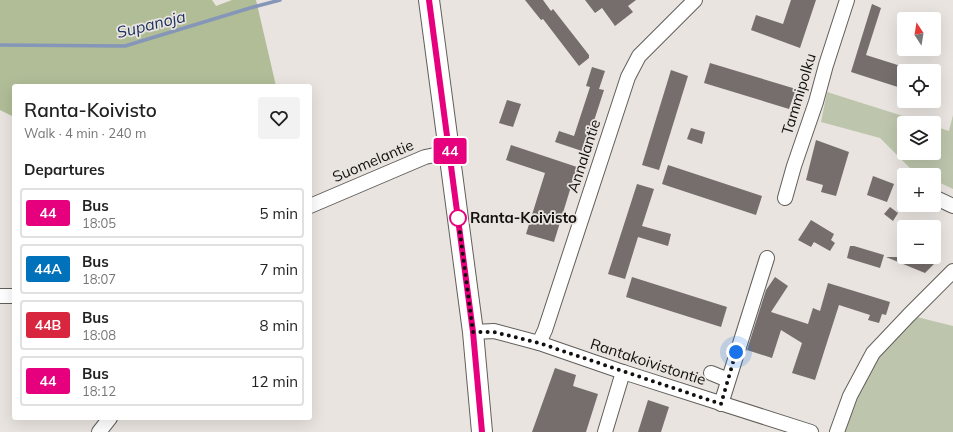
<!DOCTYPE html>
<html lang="en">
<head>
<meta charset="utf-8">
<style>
	body { margin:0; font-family:Mulish,sans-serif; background:#f2f2f2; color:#222; height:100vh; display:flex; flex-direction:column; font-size:15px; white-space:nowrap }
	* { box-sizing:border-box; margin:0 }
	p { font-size:13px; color:#767676 }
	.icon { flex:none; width:22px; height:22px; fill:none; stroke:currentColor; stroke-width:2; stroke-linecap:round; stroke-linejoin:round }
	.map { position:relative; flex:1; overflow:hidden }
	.details { position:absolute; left:12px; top:84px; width:300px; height:336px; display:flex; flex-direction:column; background:#fff; border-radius:4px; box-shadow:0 4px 16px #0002 }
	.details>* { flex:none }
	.badge { padding:0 8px; border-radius:3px; font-size:14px; line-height:26px }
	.needle { width:26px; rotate:348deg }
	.controls { position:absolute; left:897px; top:12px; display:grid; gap:8px }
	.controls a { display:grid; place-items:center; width:44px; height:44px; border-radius:4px; background:#fff; box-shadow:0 4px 16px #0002; font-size:20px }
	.you { position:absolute; width:20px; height:20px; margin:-10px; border:3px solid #fff; border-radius:50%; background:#1a73e8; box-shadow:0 0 0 6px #1a73e833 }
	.map>.badge { position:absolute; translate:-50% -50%; box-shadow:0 0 0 2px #fff }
	h2 { padding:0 12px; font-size:15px; line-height:36px }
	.round { display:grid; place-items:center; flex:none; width:42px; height:42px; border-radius:4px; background:#f2f2f2 }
	.head { display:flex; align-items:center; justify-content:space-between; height:68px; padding:0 12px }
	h1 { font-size:19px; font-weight:600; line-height:30px }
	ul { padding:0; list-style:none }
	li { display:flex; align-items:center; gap:12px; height:50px; margin:0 8px 6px; padding:0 4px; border:2px solid #e0e0e0; border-radius:4px }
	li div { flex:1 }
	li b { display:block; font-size:15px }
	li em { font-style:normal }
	li .badge { min-width:44px; font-weight:700; text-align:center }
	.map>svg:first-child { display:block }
</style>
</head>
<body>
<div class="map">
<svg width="953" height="432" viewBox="0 0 953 432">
	<rect width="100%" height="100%" fill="#e9e4df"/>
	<g fill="#bdc6ac">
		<path d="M 827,92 L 925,123 L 904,123 L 904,153 L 934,153 L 934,126 L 949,131 L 953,115 L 953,189 L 934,180 L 934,175 L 922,175 L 913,171 L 880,138 L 821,122 Z"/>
		<path d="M 909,315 L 953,326 L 953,432 L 837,432 L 850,396 Z"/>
	</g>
	<path fill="#b0bd97" d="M 0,0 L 212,0 L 216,6 L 232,0 L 256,0 L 276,86 L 14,86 L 14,117 L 0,110 Z"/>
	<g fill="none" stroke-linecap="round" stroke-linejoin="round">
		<path stroke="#8596b8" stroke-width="3.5" d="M 0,45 L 125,46 L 250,8 L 280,0"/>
	</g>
	<g fill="#756e6c">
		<path d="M 525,0 L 543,0 L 551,11 L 553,9 L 589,55 L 589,58 L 579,66 L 543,19 L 541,20 Z"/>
		<path d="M 585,0 L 636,0 L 628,6 L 633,12 L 615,26 L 602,8 L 595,13 Z"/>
		<path d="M 791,0 L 816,0 L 800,48 L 751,30 L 756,15 L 783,24 Z"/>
		<path d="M 872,4 L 881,8 L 866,55 L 904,67 L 904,89 L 851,72 Z"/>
		<path d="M 710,63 L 796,89 L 789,109 L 704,83 Z"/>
		<path d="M 592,67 L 605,71 L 599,89 L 604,90 L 591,130 L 590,129 L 582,151 L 555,142 L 559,131 L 574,136 L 590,87 L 586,86 Z"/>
		<path d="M 671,70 L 688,76 L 659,170 L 642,165 Z"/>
		<path d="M 507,100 L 521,104 L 513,127 L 499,123 Z"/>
		<path d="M 691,128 L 705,132 L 702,144 L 687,139 Z"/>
		<path d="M 816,140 L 849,152 L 836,196 L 821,192 L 823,185 L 806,180 Z"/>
		<path d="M 511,145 L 577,167 L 554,242 L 526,234 L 545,173 L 506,160 Z"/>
		<path d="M 668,165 L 762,196 L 756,215 L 662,184 Z"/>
		<path d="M 873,176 L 894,184 L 887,202 L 867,195 Z"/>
		<path d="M 637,184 L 654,189 L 642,226 L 671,234 L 668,246 L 638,237 L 625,279 L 608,274 Z"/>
		<path d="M 890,207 L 898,213 L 893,221 L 884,214 Z"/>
		<path d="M 811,220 L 834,234 L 831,240 L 835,243 L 830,251 L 814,242 L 811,247 L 798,240 Z"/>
		<path d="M 850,246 L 854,246 L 884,255 L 880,268 L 847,258 Z"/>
		<path d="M 886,257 L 941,257 L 925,273 Z"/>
		<path d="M 632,277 L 727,307 L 721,327 L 626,297 Z"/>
		<path d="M 775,277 L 788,286 L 771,312 L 808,324 L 813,308 L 820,311 L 828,283 L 890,302 L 886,315 L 882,314 L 879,323 L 868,320 L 870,315 L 839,305 L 815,380 L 792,373 L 802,343 L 781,330 L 772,358 L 747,350 L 766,290 Z"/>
		<path d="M 555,368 L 576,375 L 573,386 L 598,394 L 586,432 L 532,432 Z"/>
		<path d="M 648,400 L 669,407 L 661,432 L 638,432 Z"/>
	</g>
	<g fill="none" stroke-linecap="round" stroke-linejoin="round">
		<defs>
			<g id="minor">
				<path d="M 934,197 L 953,206"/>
				<path d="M 785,198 L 794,166 L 816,102 L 826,65 L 847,0"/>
				<path d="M 310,206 L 425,157 L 450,152"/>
				<path d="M 0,296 L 14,296"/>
				<path d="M 473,332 L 494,331 L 539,343 L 623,372 L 811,432"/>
				<path d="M 539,343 L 545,330 L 628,77 L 639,56 L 695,0"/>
				<path d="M 711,373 L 728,380"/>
				<path d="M 721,404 L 767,258"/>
				<path d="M 99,432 L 110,418"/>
				<path d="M 605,432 L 623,372"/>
				<path d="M 837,432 L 850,396 L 873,353 L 909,315 L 953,271"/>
			</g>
			<path id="secondary" d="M 429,0 L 473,332 L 482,432"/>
		</defs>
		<use href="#minor" stroke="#625e5a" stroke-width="16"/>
		<use href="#secondary" stroke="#625e5a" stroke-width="22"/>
		<use href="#minor" stroke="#fff" stroke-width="14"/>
		<use href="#secondary" stroke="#fff" stroke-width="20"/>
	</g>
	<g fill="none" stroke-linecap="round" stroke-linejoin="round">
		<defs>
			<path id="line" d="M 429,0 L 473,332 L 482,432"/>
		</defs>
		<use href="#line" stroke="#fff" stroke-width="9"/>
		<use href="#line" stroke="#e6007e" stroke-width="6"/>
		<path stroke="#12100e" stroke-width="4" stroke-dasharray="0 7.2" d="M 458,218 L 473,332 L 494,332 L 539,343 L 721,404 L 736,352"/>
	</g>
	<circle fill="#fff" stroke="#e6007e" stroke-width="2" cx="458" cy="218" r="8"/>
	<g text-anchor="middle" stroke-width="3.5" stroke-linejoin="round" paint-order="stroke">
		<g font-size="15" fill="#12100e" stroke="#e9e4df">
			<text transform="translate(799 94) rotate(-73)" y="5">Tammipolku</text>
			<text transform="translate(584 156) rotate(-72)" y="5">Annalantie</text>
			<text transform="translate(373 161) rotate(-23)" y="5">Suomelantie</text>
			<text transform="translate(648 362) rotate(18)" y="5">Rantakoivistontie</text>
		</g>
		<g font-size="15" font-weight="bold" fill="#12100e" stroke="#e9e4df" text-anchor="start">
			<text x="470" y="223">Ranta-Koivisto</text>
		</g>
		<g font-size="16" font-style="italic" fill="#1d3360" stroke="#e9e4df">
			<text transform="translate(151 24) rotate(-14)" y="6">Supanoja</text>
		</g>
	</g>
</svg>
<div class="controls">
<a><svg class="needle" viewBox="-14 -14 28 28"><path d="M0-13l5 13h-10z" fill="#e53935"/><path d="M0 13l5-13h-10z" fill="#767676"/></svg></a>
<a><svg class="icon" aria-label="locate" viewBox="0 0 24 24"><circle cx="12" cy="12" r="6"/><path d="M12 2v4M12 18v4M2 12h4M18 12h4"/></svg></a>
<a><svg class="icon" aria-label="layers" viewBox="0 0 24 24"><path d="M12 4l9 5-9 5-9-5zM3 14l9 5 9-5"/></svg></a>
<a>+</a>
<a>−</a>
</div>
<div class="you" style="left:736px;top:352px"></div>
<b class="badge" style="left:450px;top:151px;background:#e6007e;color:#fff">44</b>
<section class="details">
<div class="head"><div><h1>Ranta-Koivisto</h1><p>Walk · 4 min · 240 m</p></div><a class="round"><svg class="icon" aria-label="heart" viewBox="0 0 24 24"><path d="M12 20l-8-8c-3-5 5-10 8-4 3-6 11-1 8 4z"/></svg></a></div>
<h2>Departures</h2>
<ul>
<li><span class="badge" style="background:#e6007e;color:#fff">44</span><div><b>Bus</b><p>18:05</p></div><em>5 min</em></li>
<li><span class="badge" style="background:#0072bc;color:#fff">44A</span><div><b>Bus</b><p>18:07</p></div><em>7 min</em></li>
<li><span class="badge" style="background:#d7263d;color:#fff">44B</span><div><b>Bus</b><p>18:08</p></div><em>8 min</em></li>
<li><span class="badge" style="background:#e6007e;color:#fff">44</span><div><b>Bus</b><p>18:12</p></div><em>12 min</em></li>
</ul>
</section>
</div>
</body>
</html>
